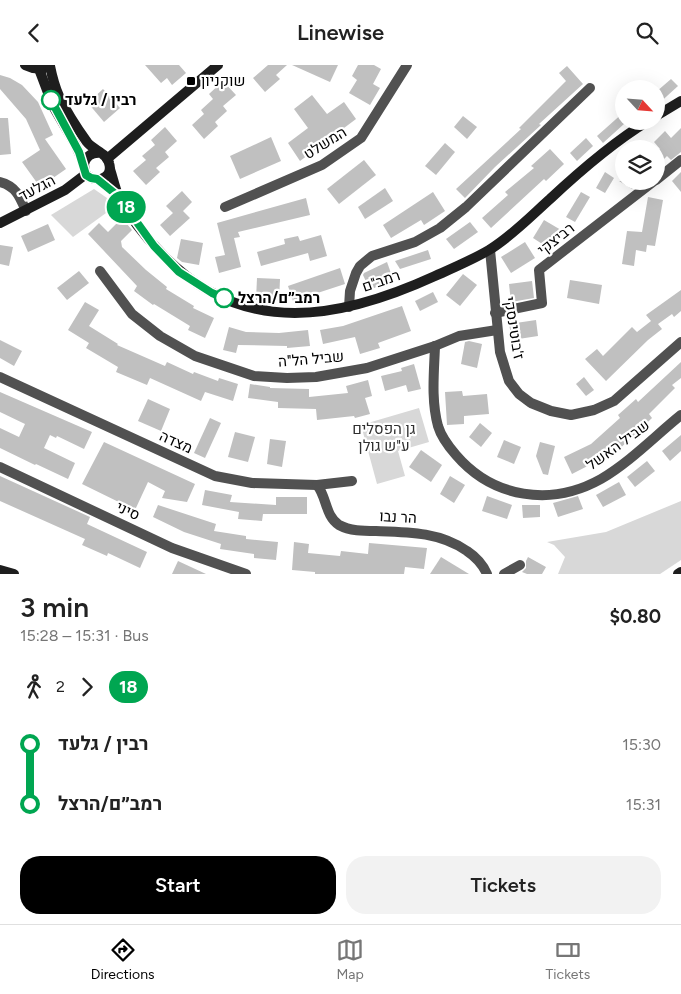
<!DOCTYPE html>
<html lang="en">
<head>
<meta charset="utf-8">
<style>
	body { margin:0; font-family:Figtree,Heebo,sans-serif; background:#f2f2f2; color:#222; height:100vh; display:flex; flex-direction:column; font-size:19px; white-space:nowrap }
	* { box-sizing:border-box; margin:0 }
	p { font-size:16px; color:#767676 }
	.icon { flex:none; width:28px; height:28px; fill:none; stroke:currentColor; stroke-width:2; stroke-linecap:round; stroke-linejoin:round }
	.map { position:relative; height:509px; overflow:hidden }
	.drawer { display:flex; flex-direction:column; background:#fff; flex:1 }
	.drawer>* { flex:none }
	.badge { padding:0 10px; border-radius:16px; font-size:18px; line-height:32px }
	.needle { width:32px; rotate:116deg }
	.tools { position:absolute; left:615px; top:15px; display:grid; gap:10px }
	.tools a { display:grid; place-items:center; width:50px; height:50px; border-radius:50%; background:#fff; box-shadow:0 5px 20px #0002; font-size:25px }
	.map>.badge { position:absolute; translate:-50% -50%; box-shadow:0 0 0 2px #fff }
	.legs { display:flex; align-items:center; gap:8px; height:55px; padding:0 20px; font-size:16px }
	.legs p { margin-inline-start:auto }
	.headline { display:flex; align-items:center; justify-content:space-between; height:85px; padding:0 20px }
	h1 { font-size:28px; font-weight:600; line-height:38px }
	.primary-button { display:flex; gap:10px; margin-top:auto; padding:10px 20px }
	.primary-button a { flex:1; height:58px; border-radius:20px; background:#000; color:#fff; font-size:20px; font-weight:600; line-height:58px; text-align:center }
	.primary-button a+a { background:#f2f2f2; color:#222 }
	ul { padding:0 20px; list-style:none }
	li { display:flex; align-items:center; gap:18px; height:60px; font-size:19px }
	li i { display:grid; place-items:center; width:8px; height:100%; margin:0 6px; background:currentColor }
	li i::after { content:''; width:12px; height:12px; margin:-6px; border:4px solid; border-radius:50%; background:#fff }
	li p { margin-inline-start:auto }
	li:first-child i { background:linear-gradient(#0000 50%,currentColor 0) }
	li:last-child i { background:linear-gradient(currentColor 50%,#0000 0) }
	header { display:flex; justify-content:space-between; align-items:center; height:65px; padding:0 20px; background:#fff; font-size:22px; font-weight:600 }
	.menu { display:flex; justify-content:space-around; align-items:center; height:70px; border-top:1px solid #e0e0e0; background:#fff; font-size:14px; color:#767676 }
	.menu a { display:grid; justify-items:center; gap:2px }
	.menu .selected { color:#000 }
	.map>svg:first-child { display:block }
</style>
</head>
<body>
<header><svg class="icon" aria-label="back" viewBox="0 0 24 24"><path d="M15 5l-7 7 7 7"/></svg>Linewise<svg class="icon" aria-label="search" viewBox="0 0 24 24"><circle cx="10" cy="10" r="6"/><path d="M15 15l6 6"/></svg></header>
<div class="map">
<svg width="681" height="509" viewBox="0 0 681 509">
	<rect width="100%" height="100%" fill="#fff"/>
	<g fill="#d8d8d8">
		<path d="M 94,124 L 117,140 L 73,172 L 51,150 Z"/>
		<path d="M 419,343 L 429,377 L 398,386 L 405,411 L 377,419 L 361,360 Z"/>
		<path d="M 681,436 L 681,495 L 660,509 L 558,509 L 565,492 L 554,480 L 547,477 L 606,467 Z"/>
	</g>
	<g fill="#c0c0c0">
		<path d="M 145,0 L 179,0 L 186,8 L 172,20 L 167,13 L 161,18 Z"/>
		<path d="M 268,0 L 287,0 L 276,10 L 280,14 L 265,27 L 253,13 Z"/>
		<path d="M 292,0 L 338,0 L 330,17 Z"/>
		<path d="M 358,0 L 374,0 L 381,4 L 373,19 L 380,23 L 370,40 L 349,28 L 357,15 L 352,11 Z"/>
		<path d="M 567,1 L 583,19 L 539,59 L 541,60 L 495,102 L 465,133 L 456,124 L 521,64 L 519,63 L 566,16 L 559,8 Z"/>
		<path d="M 0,10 L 10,13 L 22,20 L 38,37 L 53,70 L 45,74 L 66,104 L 40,122 L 22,97 L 40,85 L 26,54 L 0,24 Z"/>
		<path d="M 671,14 L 678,21 L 656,41 L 656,27 Z"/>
		<path d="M 223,16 L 236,30 L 223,41 L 227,46 L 215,57 L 218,61 L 204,74 L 192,60 L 204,49 L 201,45 L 213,34 L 209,29 Z"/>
		<path d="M 103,24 L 120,43 L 104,57 L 88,38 Z"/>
		<path d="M 312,30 L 327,49 L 344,37 L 356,54 L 300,96 L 288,78 L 308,63 L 294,44 Z"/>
		<path d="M 624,47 L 624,59 L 603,78 L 597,71 Z"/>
		<path d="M 463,51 L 477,62 L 467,74 L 454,62 Z"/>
		<path d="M 0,53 L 8,53 L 11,89 L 0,90 Z"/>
		<path d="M 165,62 L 177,76 L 165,87 L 169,92 L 156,103 L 160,107 L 146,120 L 133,106 L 146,95 L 142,91 L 155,80 L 151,75 Z"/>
		<path d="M 681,63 L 681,87 L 671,95 L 667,91 L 661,97 L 656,92 L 656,88 L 660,84 L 654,77 L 665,66 L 671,73 Z"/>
		<path d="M 271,72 L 281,96 L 240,114 L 230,91 Z"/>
		<path d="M 586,73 L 593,81 L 577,96 L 570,88 Z"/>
		<path d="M 445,78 L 455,87 L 436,110 L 425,101 Z"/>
		<path d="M 550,84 L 564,99 L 546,116 L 544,114 L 491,163 L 482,153 L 508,130 L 505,127 L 534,103 L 531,101 Z"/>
		<path d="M 364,95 L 376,110 L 339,139 L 327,124 Z"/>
		<path d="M 605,107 L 614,113 L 605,128 L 596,123 Z"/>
		<path d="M 681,107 L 681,127 L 672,116 Z"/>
		<path d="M 619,116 L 640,116 L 632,124 Z"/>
		<path d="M 385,123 L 393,136 L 365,154 L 358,142 Z"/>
		<path d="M 182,126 L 192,137 L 183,146 L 190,153 L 170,171 L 160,160 L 173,148 L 166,141 Z"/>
		<path d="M 433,127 L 445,146 L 424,160 L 421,155 L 391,173 L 383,160 Z"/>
		<path d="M 581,127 L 590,132 L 575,157 L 566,152 Z"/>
		<path d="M 648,132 L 663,135 L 655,181 L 647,180 L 646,187 L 636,185 L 634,201 L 622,199 L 627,166 L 642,167 Z"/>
		<path d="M 306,133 L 310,150 L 238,167 L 240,172 L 234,173 L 241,202 L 219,208 L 215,192 L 225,190 L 217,158 Z"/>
		<path d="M 122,153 L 132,165 L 121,176 L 122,182 L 146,205 L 167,222 L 166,224 L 194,241 L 193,243 L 214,253 L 205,273 L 188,265 L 190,261 L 154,239 L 153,240 L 134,226 L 137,221 L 88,169 L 99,158 L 108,167 Z"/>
		<path d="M 544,155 L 561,165 L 550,184 L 533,173 Z"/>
		<path d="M 470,157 L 478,167 L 454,184 L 446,174 Z"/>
		<path d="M 48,159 L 55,175 L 28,187 L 21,171 Z"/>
		<path d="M 321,170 L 327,191 L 310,196 L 308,188 L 261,201 L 257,187 L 285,179 L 284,174 L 298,171 L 300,176 Z"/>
		<path d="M 181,174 L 203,178 L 199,200 L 182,197 L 177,193 Z"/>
		<path d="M 525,177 L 535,193 L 511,208 L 501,192 Z"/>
		<path d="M 0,180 L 13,182 L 9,201 L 0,199 Z"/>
		<path d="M 428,185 L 431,194 L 400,204 L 395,196 Z"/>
		<path d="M 387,197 L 393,214 L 370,225 L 363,210 L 364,208 Z"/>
		<path d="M 340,203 L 345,219 L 293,236 L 288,221 Z"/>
		<path d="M 79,206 L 89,218 L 67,235 L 57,223 Z"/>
		<path d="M 463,209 L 477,220 L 460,241 L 446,230 Z"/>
		<path d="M 257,213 L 280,214 L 279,236 L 256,235 Z"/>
		<path d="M 570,215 L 602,220 L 599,239 L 567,233 Z"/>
		<path d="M 532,216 L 534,233 L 511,237 L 509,219 Z"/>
		<path d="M 681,225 L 681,246 L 674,252 L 672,249 L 658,259 L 662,264 L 648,275 L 606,316 L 585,294 L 597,284 L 603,291 L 632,262 L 637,267 L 651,256 L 646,250 Z"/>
		<path d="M 433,227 L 438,237 L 420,246 L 415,236 Z"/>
		<path d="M 85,237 L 99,245 L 89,261 L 118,279 L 117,280 L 165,301 L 167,297 L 193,309 L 194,307 L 218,316 L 219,313 L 238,319 L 233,336 L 205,327 L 201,336 L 150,313 L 147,320 L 116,307 L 118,302 L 86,283 L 89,278 L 68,265 Z"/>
		<path d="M 402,241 L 411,266 L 378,278 L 380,283 L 360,289 L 355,272 L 323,279 L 320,265 L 343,261 Z"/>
		<path d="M 536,255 L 538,271 L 512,275 L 509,259 Z"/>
		<path d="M 229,262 L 246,267 L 279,268 L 308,265 L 310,281 L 287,283 L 287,281 L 238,280 L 236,288 L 223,285 Z"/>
		<path d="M 0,275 L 22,286 L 14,301 L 0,293 Z"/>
		<path d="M 469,276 L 482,279 L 477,303 L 461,299 L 465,277 Z"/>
		<path d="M 681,297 L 681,313 L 672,320 L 675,323 L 649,349 L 652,353 L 611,392 L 609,390 L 572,409 L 564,392 L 591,379 L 620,353 L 618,350 L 636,334 L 638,337 Z"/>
		<path d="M 414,299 L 421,324 L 408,327 L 406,320 L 385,326 L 381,311 L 402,306 L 401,303 Z"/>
		<path d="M 584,312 L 594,325 L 586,331 L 576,319 Z"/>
		<path d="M 368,315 L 372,331 L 365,333 L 370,349 L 355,353 L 354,351 L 317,355 L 316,344 L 278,343 L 278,337 L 248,333 L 250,319 L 270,322 L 270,323 L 309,324 L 309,332 L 348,328 L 346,321 Z"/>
		<path d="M 462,326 L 463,331 L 487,329 L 489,349 L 464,351 L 464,359 L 447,360 L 445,327 Z"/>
		<path d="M 0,327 L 92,367 L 84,384 L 57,371 L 56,373 L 50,370 L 44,383 L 75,398 L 68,414 L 36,399 L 35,400 L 0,383 L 0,363 L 19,372 L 25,359 L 0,347 Z"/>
		<path d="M 148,334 L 170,344 L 161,366 L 138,356 Z"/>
		<path d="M 210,353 L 221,358 L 205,393 L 194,388 Z"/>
		<path d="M 480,358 L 492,368 L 481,382 L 469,372 Z"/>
		<path d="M 235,367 L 255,372 L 248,397 L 228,392 Z"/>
		<path d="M 681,370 L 681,386 L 670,396 L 662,386 Z"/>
		<path d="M 270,374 L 286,376 L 282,402 L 267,399 Z"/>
		<path d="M 504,375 L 521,382 L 514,399 L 497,392 Z"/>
		<path d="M 104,377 L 195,419 L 187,437 L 162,433 L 165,426 L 148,417 L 135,445 L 82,419 Z"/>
		<path d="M 540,377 L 555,381 L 548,410 L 543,409 L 536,391 Z"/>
		<path d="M 421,385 L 442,400 L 431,417 L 409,402 Z"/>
		<path d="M 647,396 L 655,406 L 635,422 L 627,412 Z"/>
		<path d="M 0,411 L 90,452 L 87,459 L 147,487 L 140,503 L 108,488 L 107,491 L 82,480 L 85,474 L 0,436 Z"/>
		<path d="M 450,411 L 465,420 L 454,438 L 440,429 Z"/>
		<path d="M 619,417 L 626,430 L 603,442 L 596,430 Z"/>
		<path d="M 205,425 L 232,430 L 230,437 L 276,440 L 276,432 L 307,432 L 307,449 L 263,449 L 262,456 L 238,454 L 239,447 L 202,440 Z"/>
		<path d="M 487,431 L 512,440 L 507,454 L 482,446 Z"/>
		<path d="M 578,431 L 583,444 L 558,452 L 553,438 Z"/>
		<path d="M 158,440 L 216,459 L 214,466 L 246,471 L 246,474 L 278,477 L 276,495 L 254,493 L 254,489 L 220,484 L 221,479 L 184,467 L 153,452 Z"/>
		<path d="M 522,440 L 540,440 L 540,452 L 523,453 Z"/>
		<path d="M 294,477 L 309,479 L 308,488 L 340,491 L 341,486 L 368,489 L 369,478 L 427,483 L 424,504 L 405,502 L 404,509 L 315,509 L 315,507 L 292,505 Z"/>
		<path d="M 441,492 L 469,509 L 430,509 Z"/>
		<path d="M 528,492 L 546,502 L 542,509 L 527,509 L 522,507 L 526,503 L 526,496 Z"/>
		<path d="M 178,496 L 206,509 L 172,509 Z"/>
	</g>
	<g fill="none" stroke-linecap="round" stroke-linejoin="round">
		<g stroke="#515151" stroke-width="10">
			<path d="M 656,115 L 681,95"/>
			<path d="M 0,117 C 16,121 20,132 26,146"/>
			<path d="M 225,142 L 322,100 L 361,73 L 407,0"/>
			<path d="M 490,185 L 500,287 L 509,316 L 519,329 L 531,338 L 551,346 L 571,350 L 594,345 L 614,336 L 681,277"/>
			<path d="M 100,206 L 132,249 L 160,271 L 195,291 L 254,311 L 287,313 L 316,312 L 367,303 L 435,281 L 459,271 L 497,265"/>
			<path d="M 349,242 L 350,226 L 356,208 L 360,201 L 372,191 L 415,177 L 440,163 L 466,142 L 590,23"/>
			<path d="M 495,248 L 542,238 L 539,205 L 654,116"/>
			<path d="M 435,281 C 434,308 431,335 438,361 C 441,371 449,382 456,390 C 493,433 551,442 601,414 C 630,397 655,371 681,350"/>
			<path d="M 0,312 L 215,411 L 252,418 L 317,420 L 352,416"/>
			<path d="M 0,402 L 172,483 L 246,509"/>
			<path d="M 317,420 C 327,432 325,451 339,460 C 350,466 363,466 376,466 C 408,467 440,467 467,486 C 476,492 483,500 487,509"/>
			<path d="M 504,509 L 520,500"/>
		</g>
		<g stroke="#1e1e1e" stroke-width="10">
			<path d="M 25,0 L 33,3 L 43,4"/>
			<path d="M 50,1 C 52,11 55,22 59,31 C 66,46 77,63 87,77 C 93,85 107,88 109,98 C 114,114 94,120 85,108 L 84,99 C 86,91 92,87 101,88"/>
			<path d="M 39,4 L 53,41 L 75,79 L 84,99"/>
			<path d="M 656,51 L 681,36"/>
			<path d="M 107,94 L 218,0"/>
			<path d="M 110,104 C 113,113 115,124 119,132 C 131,154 148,175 165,192 C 245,273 341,254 435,211 C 453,203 472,195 489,185 C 512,171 531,151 550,134 C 581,105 612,78 648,56"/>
			<path d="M 0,158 L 65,125 L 86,109"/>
			<path d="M 0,505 L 14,509"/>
			<path d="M 678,509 L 681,507"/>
		</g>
	</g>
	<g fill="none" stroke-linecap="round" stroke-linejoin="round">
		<defs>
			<path id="line-1" d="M 51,35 L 79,87 L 86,110 L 91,113 L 97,114 L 118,131 L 154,181 L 179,207 L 212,228 L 224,233"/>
		</defs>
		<use href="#line-1" stroke="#fff" stroke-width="11"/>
		<use href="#line-1" stroke="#00a651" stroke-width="8"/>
	</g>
	<rect fill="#000" stroke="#fff" stroke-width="2" x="186" y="11" width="10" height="10" rx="2.5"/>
	<g fill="#fff" stroke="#00a651" stroke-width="2.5">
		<circle cx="51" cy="35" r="9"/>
		<circle cx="224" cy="233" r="9"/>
	</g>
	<g text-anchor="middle" stroke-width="4.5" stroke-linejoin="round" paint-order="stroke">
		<g font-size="15" fill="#000" stroke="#fff" text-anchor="start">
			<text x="201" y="21">שוקניון</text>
		</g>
		<g font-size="15" font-weight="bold" fill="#000" stroke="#fff" text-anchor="start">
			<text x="65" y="40">רבין / גלעד</text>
			<text x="238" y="238">רמב״ם/הרצל</text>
		</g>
		<g font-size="15" fill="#000" stroke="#fff">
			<text transform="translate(325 78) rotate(-32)" y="5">המשלט</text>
			<text transform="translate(37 123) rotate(-28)" y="5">הגלעד</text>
			<text transform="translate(556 174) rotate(-38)" y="5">רביצקי</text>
			<text transform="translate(381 216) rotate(-19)" y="5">רמב"ם</text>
			<text transform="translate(514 263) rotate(81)" y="5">ז'בוטינסקי</text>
			<text transform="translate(311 294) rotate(-5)" y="5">שביל הל"ה</text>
			<text transform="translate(176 377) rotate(24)" y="5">מצדה</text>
			<text transform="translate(618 380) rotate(-36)" y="5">שביל האשל</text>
			<text transform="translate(128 446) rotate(25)" y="5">סיני</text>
			<text transform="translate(398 452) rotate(3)" y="5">הר נבו</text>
		</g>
		<g font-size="15" fill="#2f2f2f" stroke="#fff">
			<text x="384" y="369">גן הפסלים<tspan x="384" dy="17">ע"ש גולן</tspan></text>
		</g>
	</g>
</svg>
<div class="tools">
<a><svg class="needle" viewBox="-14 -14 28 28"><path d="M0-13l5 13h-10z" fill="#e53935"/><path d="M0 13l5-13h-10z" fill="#767676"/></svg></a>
<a><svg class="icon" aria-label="layers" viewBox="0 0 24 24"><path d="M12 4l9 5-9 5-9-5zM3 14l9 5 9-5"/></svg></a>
</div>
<b class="badge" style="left:126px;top:142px;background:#00a651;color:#fff">18</b>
</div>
<section class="drawer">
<div class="headline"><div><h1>3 min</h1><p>15:28 – 15:31 · Bus</p></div><b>$0.80</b></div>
<div class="legs"><svg class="icon" aria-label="walk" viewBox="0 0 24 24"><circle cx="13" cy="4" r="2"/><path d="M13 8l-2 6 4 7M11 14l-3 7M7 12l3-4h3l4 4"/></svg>2<svg class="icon" aria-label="forward" viewBox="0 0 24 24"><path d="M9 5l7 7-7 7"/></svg><b class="badge" style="background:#00a651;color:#fff">18</b></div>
<ul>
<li><i style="color:#00a651"></i><b>רבין / גלעד</b><p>15:30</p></li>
<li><i style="color:#00a651"></i><b>רמב״ם/הרצל</b><p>15:31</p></li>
</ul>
<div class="primary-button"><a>Start</a><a>Tickets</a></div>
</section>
<nav class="menu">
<a class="selected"><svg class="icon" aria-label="directions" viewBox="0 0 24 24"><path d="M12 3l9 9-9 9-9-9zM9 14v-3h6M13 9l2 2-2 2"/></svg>Directions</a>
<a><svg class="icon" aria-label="map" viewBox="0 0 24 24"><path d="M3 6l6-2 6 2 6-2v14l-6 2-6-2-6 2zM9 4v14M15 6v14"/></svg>Map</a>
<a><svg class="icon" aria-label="tickets" viewBox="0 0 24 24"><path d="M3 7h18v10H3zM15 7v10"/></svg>Tickets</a>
</nav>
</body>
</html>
